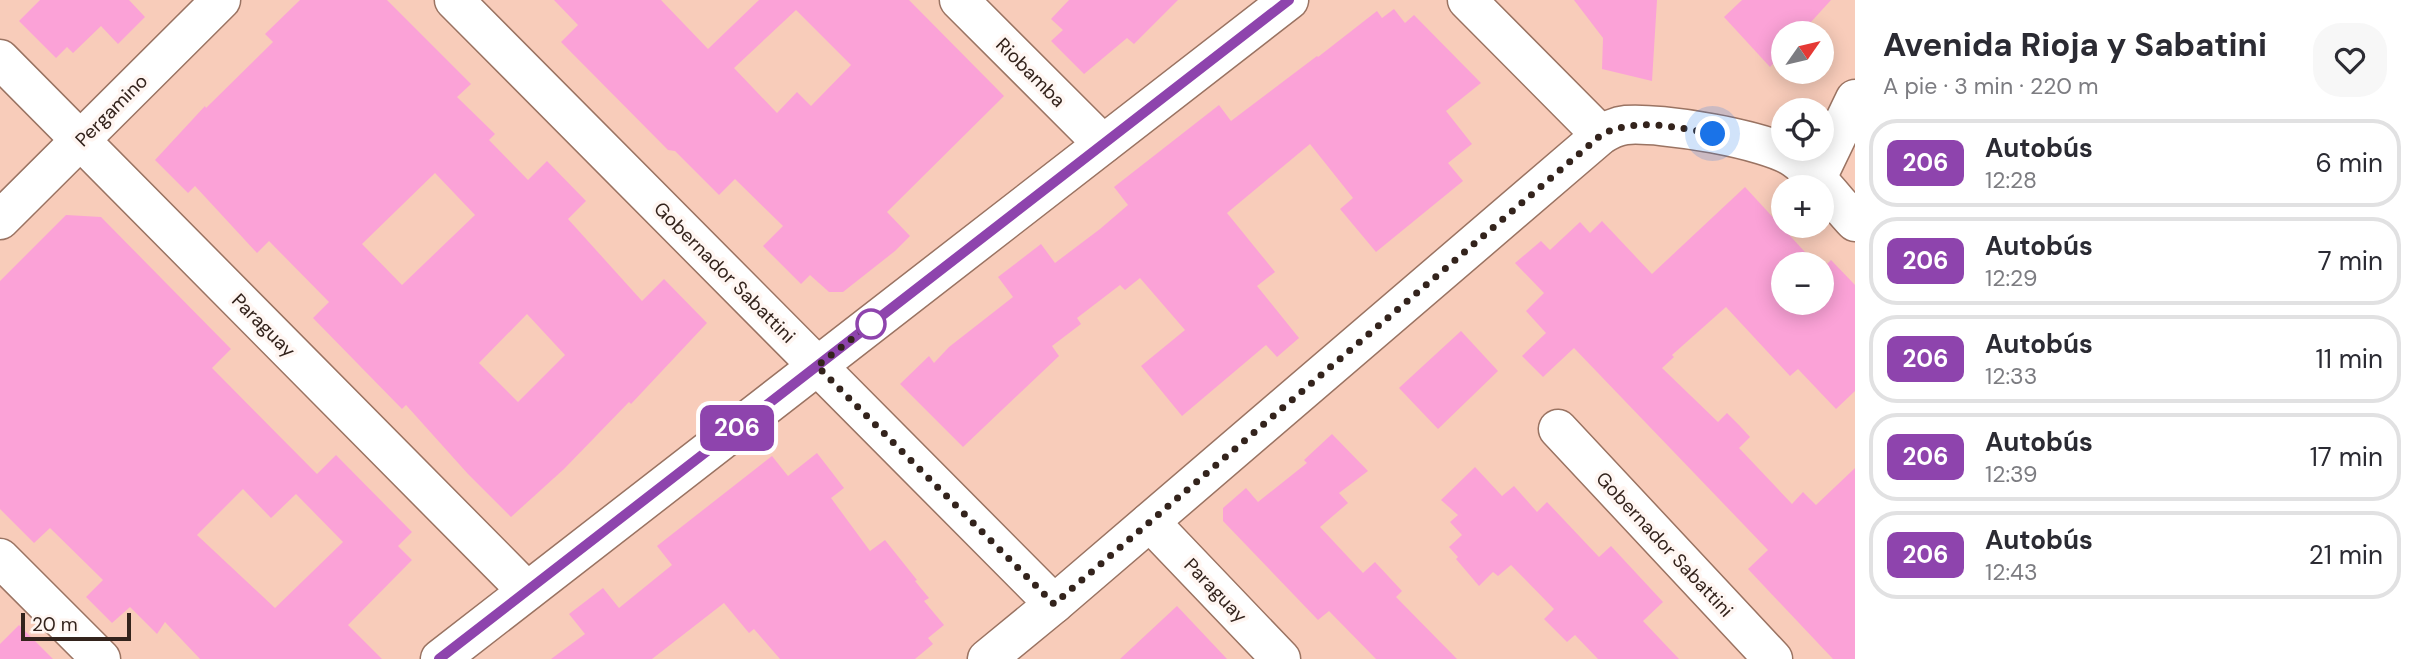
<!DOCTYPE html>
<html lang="es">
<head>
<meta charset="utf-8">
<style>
	body { margin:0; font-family:"DM Sans",sans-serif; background:#f7f7f7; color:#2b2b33; height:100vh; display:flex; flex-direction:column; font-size:26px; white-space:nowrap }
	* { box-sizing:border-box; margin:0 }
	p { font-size:23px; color:#7c7c81 }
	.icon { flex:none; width:38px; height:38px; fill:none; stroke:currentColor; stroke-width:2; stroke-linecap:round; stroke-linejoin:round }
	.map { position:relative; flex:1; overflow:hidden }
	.drawer { display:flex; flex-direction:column; background:#fff; width:560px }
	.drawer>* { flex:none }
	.badge { padding:0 14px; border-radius:10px; font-size:24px; line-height:46px }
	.needle { width:46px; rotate:56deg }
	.tools { position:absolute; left:1771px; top:21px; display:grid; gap:14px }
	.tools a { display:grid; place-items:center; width:63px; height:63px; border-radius:50%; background:#fff; box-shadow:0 4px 18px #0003; font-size:35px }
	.scale { position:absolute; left:21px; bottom:18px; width:110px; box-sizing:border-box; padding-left:7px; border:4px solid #33231c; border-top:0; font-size:19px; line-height:24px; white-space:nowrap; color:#33231c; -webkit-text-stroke:5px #fff6f2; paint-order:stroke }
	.you { position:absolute; width:35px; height:35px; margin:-18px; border:5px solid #fff; border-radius:50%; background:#1a73e8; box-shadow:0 0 0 10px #1a73e833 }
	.map>.badge { position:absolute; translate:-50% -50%; box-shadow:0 0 0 4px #fff }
	.round { display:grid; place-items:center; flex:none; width:74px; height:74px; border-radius:28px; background:#f7f7f7 }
	.head { display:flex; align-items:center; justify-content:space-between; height:119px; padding:0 28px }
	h1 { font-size:33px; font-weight:700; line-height:52px }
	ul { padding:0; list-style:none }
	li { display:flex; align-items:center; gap:21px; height:88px; margin:0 14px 10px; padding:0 14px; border:4px solid #e1e1e2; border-radius:28px }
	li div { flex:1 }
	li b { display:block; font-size:26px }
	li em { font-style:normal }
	li .badge { min-width:77px; font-weight:700; text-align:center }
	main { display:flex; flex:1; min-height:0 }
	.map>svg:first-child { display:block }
</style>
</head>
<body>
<main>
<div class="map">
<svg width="1855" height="659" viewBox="0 0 1855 659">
	<rect width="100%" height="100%" fill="#f8ccba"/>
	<g fill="#fba2d7" fill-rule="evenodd">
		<path d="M 40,0 L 129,0 L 145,17 L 118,44 L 101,26 L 73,53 L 67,47 L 56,58 L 19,21 Z"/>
		<path d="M 300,0 L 387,0 L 471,84 L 457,97 L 495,134 L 489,140 L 528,180 L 547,161 L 586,201 L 568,219 L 642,301 L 664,279 L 707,323 L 631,404 L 629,402 L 564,469 L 511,517 L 468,474 L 406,405 L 402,409 L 313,318 L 329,302 L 269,241 L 257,253 L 195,186 L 188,193 L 155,160 L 205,106 L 206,108 L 273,42 L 265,34 ZM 435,173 L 475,215 L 402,285 L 362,244 ZM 527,314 L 565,355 L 518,402 L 479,363 Z"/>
		<path d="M 554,0 L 661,0 L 708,49 L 759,0 L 909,0 L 1004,96 L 887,212 L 910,236 L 895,251 L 843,292 L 829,292 L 810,275 L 801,284 L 763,246 L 783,226 L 735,179 L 719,195 L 675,151 L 668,150 L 561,42 L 578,25 ZM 796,10 L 851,65 L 811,106 L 797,92 L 777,113 L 734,68 Z"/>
		<path d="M 1069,0 L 1178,0 L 1134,44 L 1127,38 L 1084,74 L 1051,41 L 1063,30 L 1051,19 Z"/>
		<path d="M 1574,0 L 1657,0 L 1652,81 L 1602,69 L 1603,38 Z"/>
		<path d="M 1742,0 L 1831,0 L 1801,33 L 1783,33 L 1783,53 L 1770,67 L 1724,17 Z"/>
		<path d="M 1394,9 L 1405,23 L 1414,15 L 1481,83 L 1446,111 L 1472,144 L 1448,163 L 1463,181 L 1376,252 L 1340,209 L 1353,198 L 1310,144 L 1227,213 L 1275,272 L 1257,286 L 1299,338 L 1277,357 L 1266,345 L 1182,416 L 1141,366 L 1185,330 L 1140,278 L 1125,290 L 1120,285 L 1077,318 L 1081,324 L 1052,346 L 1059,356 L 963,447 L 900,384 L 929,356 L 934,363 L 949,347 L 1013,297 L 998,277 L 1041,244 L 1055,263 L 1100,229 L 1128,205 L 1114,187 L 1219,105 L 1231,121 L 1317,56 L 1318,57 L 1377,11 L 1382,18 Z"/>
		<path d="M 1745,187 L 1816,264 L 1783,264 L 1783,303 L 1822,303 L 1822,269 L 1831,260 L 1855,285 L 1855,391 L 1836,409 L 1798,369 L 1790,376 L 1726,307 L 1672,355 L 1674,357 L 1662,368 L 1718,422 L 1727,413 L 1739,425 L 1750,437 L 1739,448 L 1792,504 L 1803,492 L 1816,505 L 1855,468 L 1855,659 L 1833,659 L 1748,569 L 1768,550 L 1574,348 L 1543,377 L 1522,356 L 1546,333 L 1526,311 L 1544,293 L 1515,263 L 1541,241 L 1550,250 L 1580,222 L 1590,233 L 1602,221 L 1652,274 Z"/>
		<path d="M 66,215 L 101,217 L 231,349 L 212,368 L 317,474 L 336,455 L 412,532 L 398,546 L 412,560 L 348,625 L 382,659 L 200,659 L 165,622 L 157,634 L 130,607 L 112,623 L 86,597 L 103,580 L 50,528 L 34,543 L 0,509 L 0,281 ZM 243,489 L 271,518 L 296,494 L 343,542 L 275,608 L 197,535 Z"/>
		<path d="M 1461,331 L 1498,371 L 1438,429 L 1399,388 Z"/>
		<path d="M 1332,434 L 1368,471 L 1339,493 L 1348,503 L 1320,527 L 1363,573 L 1375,562 L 1402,591 L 1396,597 L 1457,659 L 1376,659 L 1329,611 L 1318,620 L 1223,521 L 1223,508 L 1246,488 L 1258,502 L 1307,463 L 1304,460 Z"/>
		<path d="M 817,453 L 844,488 L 831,498 L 870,551 L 885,540 L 917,580 L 915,581 L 929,598 L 924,601 L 944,625 L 928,638 L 933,644 L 915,659 L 780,659 L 754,629 L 749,633 L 724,603 L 652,659 L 551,659 L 585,634 L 569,614 L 603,588 L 619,608 L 672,565 L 657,546 L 772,456 L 788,476 Z"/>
		<path d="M 1475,467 L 1502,496 L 1514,486 L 1537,512 L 1547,502 L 1599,557 L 1611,546 L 1663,602 L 1643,621 L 1679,659 L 1598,659 L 1575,635 L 1567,642 L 1544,619 L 1554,609 L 1511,565 L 1498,576 L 1493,572 L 1479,586 L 1456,559 L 1458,557 L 1449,547 L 1462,535 L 1450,522 L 1458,515 L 1441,500 Z"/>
		<path d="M 1177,606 L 1227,659 L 1120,659 Z"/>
		<path d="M 19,625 L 53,659 L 0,659 L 0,644 Z"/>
	</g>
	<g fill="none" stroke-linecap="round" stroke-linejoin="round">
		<defs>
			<g id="minor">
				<path d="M 454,0 L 1054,604"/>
				<path d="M 959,0 L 1103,144"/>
				<path d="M 1467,0 L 1601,135"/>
				<path d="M 0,59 L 527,591"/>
				<path d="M 1816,180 L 1855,99"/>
				<path d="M 0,220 L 221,0"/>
				<path d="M 1558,429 L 1773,659"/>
				<path d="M 1150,522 L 1281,659"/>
				<path d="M 0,558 L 101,659"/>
				<path d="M 440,659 L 1289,0"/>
				<path d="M 987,659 L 1054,604 L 1601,135 C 1609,130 1616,126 1626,125 C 1660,122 1767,139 1795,159 C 1815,173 1838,204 1855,222"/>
			</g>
		</defs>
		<use href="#minor" stroke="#9a7362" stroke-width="41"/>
		<use href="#minor" stroke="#fff" stroke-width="38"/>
	</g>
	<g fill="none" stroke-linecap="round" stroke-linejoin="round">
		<defs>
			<path id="line" d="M 439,659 L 1289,0"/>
		</defs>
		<use href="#line" stroke="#fff" stroke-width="16"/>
		<use href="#line" stroke="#8e44ad" stroke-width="10"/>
		<path stroke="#33231c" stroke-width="7" stroke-dasharray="0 12.6" d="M 871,324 L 817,366 L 1054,604 L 1601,135 C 1634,117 1677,127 1713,134"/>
	</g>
	<circle fill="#fff" stroke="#8e44ad" stroke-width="3.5" cx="871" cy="324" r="14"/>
	<g text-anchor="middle" stroke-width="7" stroke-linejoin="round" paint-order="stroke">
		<g font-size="19" fill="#33231c" stroke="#fff6f2">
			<text transform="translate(1031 72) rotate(45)" y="7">Riobamba</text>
			<text transform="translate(111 110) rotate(-45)" y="7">Pergamino</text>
			<text transform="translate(725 272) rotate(45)" y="7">Gobernador Sabattini</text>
			<text transform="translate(264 325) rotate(45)" y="7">Paraguay</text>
			<text transform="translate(1665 544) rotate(47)" y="7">Gobernador Sabattini</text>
			<text transform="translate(1216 590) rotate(46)" y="7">Paraguay</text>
		</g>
	</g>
</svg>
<div class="tools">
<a><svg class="needle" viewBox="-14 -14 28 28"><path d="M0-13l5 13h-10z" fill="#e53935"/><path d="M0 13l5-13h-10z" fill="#7c7c81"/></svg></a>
<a><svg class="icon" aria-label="locate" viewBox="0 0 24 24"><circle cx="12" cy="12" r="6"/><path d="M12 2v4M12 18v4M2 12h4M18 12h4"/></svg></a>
<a>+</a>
<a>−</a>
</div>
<div class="scale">20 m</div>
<div class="you" style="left:1713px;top:134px"></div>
<b class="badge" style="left:737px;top:428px;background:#8e44ad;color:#fff">206</b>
</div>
<section class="drawer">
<div class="head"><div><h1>Avenida Rioja y Sabatini</h1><p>A pie · 3 min · 220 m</p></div><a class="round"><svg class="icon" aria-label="heart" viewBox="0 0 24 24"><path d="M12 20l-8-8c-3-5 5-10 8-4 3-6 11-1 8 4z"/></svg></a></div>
<ul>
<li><span class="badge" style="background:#8e44ad;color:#fff">206</span><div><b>Autobús</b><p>12:28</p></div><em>6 min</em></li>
<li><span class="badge" style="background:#8e44ad;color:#fff">206</span><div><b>Autobús</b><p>12:29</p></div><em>7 min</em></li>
<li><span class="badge" style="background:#8e44ad;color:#fff">206</span><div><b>Autobús</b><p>12:33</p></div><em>11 min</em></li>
<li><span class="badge" style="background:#8e44ad;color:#fff">206</span><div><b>Autobús</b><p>12:39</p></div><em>17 min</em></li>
<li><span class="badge" style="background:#8e44ad;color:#fff">206</span><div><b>Autobús</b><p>12:43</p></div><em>21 min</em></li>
</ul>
</section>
</main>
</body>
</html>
